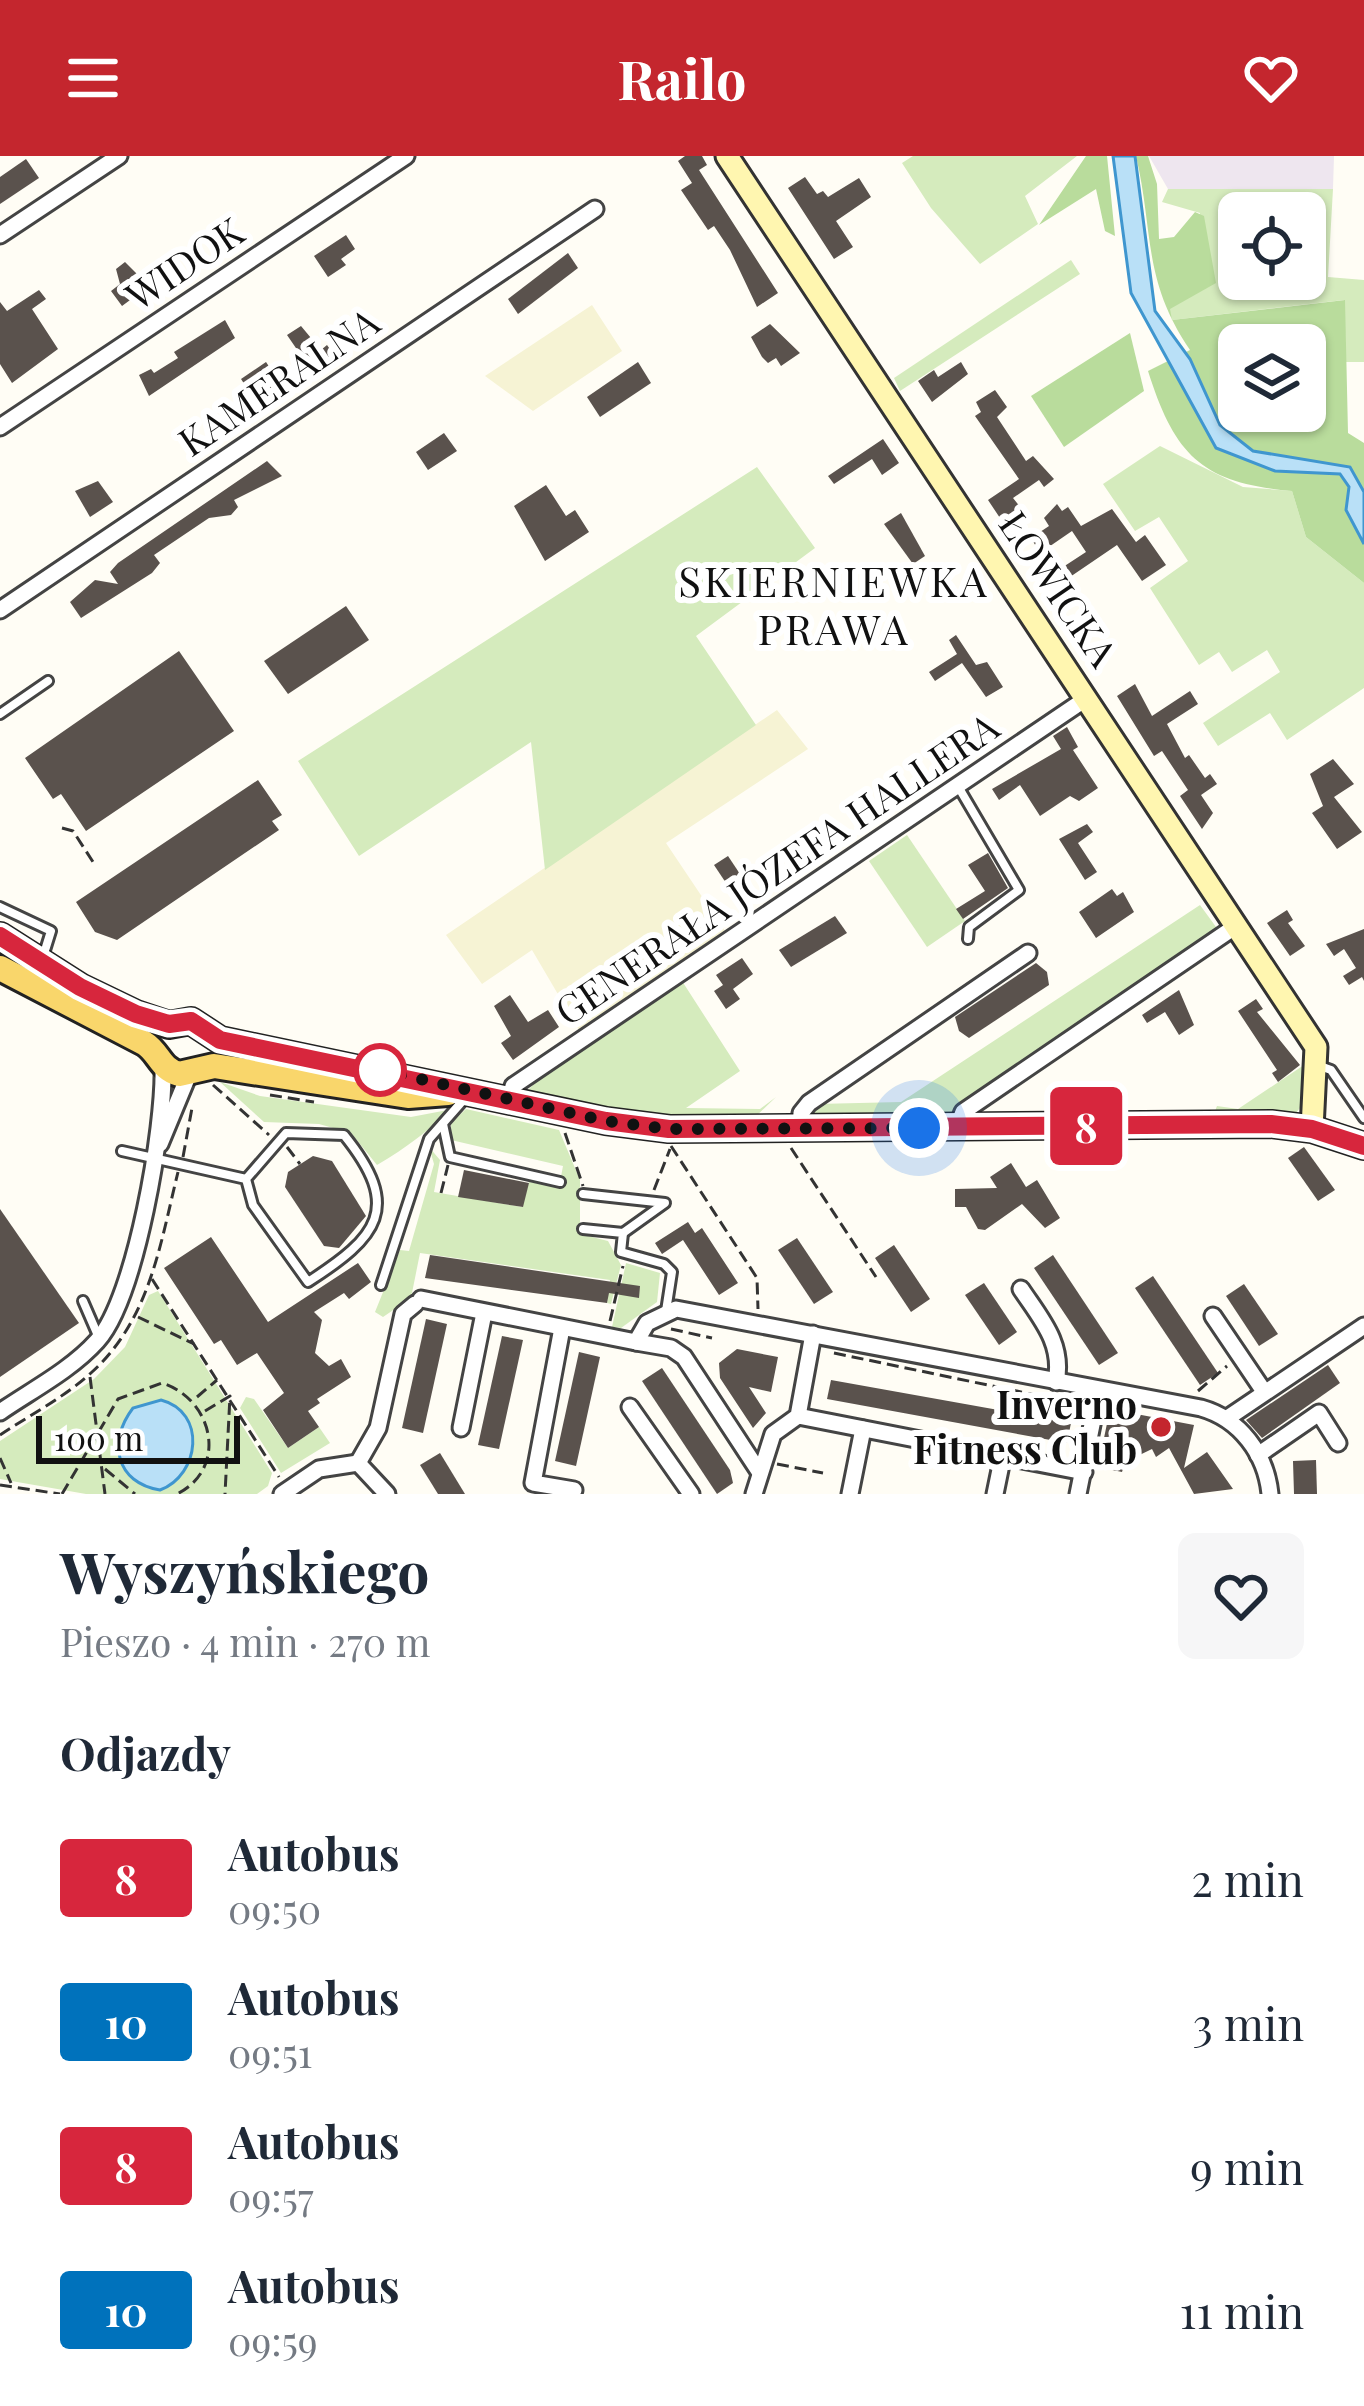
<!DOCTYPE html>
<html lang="pl">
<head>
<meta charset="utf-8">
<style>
	body { margin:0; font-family:"Playfair Display",serif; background:#f6f6f7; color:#1f2937; height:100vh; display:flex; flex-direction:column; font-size:45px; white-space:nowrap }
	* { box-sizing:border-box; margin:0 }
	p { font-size:39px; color:#747a83 }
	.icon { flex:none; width:66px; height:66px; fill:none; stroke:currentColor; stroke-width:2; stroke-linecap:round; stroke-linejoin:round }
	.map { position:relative; height:1338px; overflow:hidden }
	.drawer { display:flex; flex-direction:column; background:#fff; flex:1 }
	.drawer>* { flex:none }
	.badge { padding:0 24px; border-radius:9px; font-size:42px; line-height:78px }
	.tools { position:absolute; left:1218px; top:36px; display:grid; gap:24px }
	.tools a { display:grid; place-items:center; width:108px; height:108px; border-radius:18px; background:#fff; box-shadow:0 3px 9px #0004; font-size:60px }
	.scale { position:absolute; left:36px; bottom:30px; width:204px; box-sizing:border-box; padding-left:12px; border:6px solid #111; border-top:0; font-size:33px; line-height:42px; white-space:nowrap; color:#111; -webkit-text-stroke:9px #fff; paint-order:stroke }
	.you { position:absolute; width:60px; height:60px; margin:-30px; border:9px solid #fff; border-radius:50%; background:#1a73e8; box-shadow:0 0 0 18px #1a73e833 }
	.map>.badge { position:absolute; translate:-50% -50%; box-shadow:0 0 0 6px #fff }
	h2 { padding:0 60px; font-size:45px; line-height:108px }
	.round { display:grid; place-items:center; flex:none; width:126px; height:126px; border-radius:18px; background:#f6f6f7 }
	.summary { display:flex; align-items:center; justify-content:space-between; height:204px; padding:0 60px }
	h1 { font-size:57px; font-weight:700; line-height:90px }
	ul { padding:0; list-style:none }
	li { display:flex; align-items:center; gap:36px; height:144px; padding:0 60px }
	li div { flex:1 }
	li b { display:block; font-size:45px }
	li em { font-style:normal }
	li .badge { min-width:132px; font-weight:700; text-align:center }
	header { display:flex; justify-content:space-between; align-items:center; height:156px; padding:0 60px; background:#c4262e; color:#fff; font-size:54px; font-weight:700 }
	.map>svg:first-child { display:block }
</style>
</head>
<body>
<header><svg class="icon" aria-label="menu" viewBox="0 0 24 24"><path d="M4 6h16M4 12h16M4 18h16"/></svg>Railo<svg class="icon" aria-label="heart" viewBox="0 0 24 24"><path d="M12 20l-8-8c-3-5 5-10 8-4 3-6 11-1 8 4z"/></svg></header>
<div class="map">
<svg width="1364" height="1338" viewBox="0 0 1364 1338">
	<rect width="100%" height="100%" fill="#fffdf5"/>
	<path fill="#eee6ef" d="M 1149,0 L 1334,0 L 1333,33 L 1168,33 Z"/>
	<g fill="#f6f3d4">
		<path d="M 592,149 L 622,195 L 533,255 L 485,220 Z"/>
		<path d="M 777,554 L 808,593 L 666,687 L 725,775 L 579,874 L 532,794 L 482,828 L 446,779 Z"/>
	</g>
	<g fill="#d5ebbd" fill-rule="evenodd">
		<path d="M 913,0 L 1077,0 L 1025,40 L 1038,68 L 980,108 L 931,52 L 902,7 Z"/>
		<path d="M 1168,33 L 1333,33 L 1328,121 L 1364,124 L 1364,206 L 1346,206 L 1344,144 L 1172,164 L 1169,153 L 1200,57 L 1162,46 ZM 1239,57 L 1305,57 L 1305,123 L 1239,123 Z"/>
		<path d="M 1071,104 L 1080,118 L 900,235 L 894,222 Z"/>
		<path d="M 1160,290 L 1243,331 L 1292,335 L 1306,381 L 1364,427 L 1364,532 L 1287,584 L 1270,557 L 1218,590 L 1203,567 L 1280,516 L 1267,494 L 1232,516 L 1219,496 L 1199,509 L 1150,432 L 1188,405 L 1159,361 L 1135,375 L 1103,328 Z"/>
		<path d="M 757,311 L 815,392 L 696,480 L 756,569 L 545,714 L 531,586 L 359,700 L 298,605 Z"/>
		<path d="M 907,679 L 965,765 L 927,791 L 869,705 Z"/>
		<path d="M 1200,749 L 1219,775 L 953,959 L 812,960 L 817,948 L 901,946 Z"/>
		<path d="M 682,825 L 740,915 L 686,952 L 760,953 L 776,941 L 752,964 L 621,958 L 526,936 L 548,914 Z"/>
		<path d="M 1307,907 L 1307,943 L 1296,957 L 1213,960 L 1217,950 L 1238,953 Z"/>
		<path d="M 220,926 L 260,940 L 411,961 L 453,953 C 428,974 407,992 377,1009 L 351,977 L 319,968 L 264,966 Z"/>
		<path d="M 466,953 L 559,974 L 580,1024 L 580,1078 L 608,1085 L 621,1109 L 611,1148 L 607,1147 L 610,1124 L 420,1097 L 411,1142 L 383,1161 L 375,1156 L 400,1094 L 409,1095 L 434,1008 L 429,991 L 440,1004 L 434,1036 L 522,1051 L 529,1026 L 559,1031 L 563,1010 L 451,984 L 451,967 Z"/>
		<path d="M 626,1107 L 660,1117 L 657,1146 L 621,1172 L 612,1171 Z"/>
		<path d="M 158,1135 L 272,1317 L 268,1330 L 257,1338 L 86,1338 L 0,1323 L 0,1285 L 94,1223 L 125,1191 L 149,1139 Z"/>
		<path d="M 246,1241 L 254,1243 L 288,1292 L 319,1271 L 330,1287 L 281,1317 L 240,1252 Z"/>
	</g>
	<g fill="#b9dc9c" fill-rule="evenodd">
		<path d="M 1086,0 L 1107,0 L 1115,80 L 1105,75 L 1096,33 L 1039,69 Z"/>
		<path d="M 1136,0 L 1148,0 L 1157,28 L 1159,83 L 1174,81 L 1195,56 L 1204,60 L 1216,127 L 1170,153 L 1172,164 L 1345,144 L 1348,277 L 1364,287 L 1364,427 L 1306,381 L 1292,335 C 1202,327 1175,300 1148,215 L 1190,194 C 1142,123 1154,77 1136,0 ZM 1239,189 L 1305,189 L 1305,255 L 1239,255 Z"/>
		<path d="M 1130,177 L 1144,235 L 1064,291 L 1031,240 Z"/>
	</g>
	<g fill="#b9e0f7" stroke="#3f96cf" stroke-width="3">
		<path d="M 1113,0 L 1135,0 L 1155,155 L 1190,203 L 1220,269 L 1253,295 L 1350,311 L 1364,336 L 1364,388 L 1346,354 L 1349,331 L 1340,318 L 1275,315 L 1216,292 L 1131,137 Z"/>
		<path d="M 161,1244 C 207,1256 200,1319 160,1334 C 116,1327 107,1286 133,1252 Z"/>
	</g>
	<g fill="#5a524d">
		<path d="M 685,0 L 702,0 L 707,9 L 699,14 L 778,137 L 757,151 L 730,94 L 714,70 L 708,74 L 681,34 L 692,27 L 678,5 Z"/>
		<path d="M 26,3 L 39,22 L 0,48 L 0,21 Z"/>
		<path d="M 805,21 L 817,38 L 823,35 L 828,41 L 859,22 L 871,41 L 836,65 L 853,91 L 834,103 L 788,32 Z"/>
		<path d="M 346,79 L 355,93 L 341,103 L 346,109 L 328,121 L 314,100 Z"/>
		<path d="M 568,97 L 578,112 L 518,158 L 508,143 Z"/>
		<path d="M 125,106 L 149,130 L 122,150 L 111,135 L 120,128 L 116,113 Z"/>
		<path d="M 39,134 L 46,143 L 32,153 L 58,193 L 12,227 L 0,208 L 0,146 L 7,155 Z"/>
		<path d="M 225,164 L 235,182 L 149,240 L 139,219 L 151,213 L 154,217 L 178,202 L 174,196 Z"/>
		<path d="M 770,168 L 800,197 L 781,210 L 776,202 L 768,207 L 762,201 L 751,181 Z"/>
		<path d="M 301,170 L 321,194 L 327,189 L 336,202 L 321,213 L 316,206 L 309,211 L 287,179 Z"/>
		<path d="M 266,206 L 282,230 L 257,247 L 241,223 Z"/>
		<path d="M 638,206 L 651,227 L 600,261 L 587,241 Z"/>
		<path d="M 961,206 L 968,218 L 932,246 L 918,225 L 934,214 L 938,221 Z"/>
		<path d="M 995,234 L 1007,251 L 997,261 L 1026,305 L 1033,300 L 1054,323 L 1044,331 L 1039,324 L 1013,342 L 1021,352 L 1002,365 L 988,344 L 1019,323 L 975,260 L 981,256 L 976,246 Z"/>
		<path d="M 444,277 L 457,295 L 428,314 L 416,296 Z"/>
		<path d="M 883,283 L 899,307 L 882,319 L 872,303 L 834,328 L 828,320 Z"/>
		<path d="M 267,305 L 282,320 L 234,344 L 238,351 L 231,359 L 209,362 L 154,399 L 160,407 L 152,417 L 81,462 L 70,446 L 95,424 L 118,428 L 110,416 L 118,407 Z"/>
		<path d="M 98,325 L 113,346 L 90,361 L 75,335 Z"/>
		<path d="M 546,329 L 566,360 L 575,354 L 589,376 L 545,405 L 514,350 Z"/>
		<path d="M 1057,348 L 1062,355 L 1068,351 L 1081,370 L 1112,353 L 1136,386 L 1145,379 L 1166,409 L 1142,425 L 1117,389 L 1067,423 L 1060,413 L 1086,396 L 1072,375 L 1040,397 L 1031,382 L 1049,370 L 1044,362 Z"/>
		<path d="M 901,357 L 925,400 L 913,408 L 884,368 Z"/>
		<path d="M 346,450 L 369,484 L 288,538 L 264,505 Z"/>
		<path d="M 956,479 L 976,509 L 987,506 L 1003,531 L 986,541 L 962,507 L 935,525 L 929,516 L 957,498 L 949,484 Z"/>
		<path d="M 179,495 L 234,575 L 86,675 L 61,638 L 53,643 L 25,602 Z"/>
		<path d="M 1135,528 L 1152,560 L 1190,535 L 1198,548 L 1167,568 L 1185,602 L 1189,599 L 1205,622 L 1210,618 L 1217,628 L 1201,639 L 1213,657 L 1202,673 L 1180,640 L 1188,634 L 1162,595 L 1154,600 L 1117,540 Z"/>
		<path d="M 1067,571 L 1078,591 L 1073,594 L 1098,632 L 1079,645 L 1070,640 L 1040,660 L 1020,629 L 999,644 L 992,633 L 1061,593 L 1053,580 Z"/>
		<path d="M 1333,603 L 1354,628 L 1334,641 L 1362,676 L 1337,693 L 1312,657 L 1323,650 L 1310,618 Z"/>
		<path d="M 258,624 L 282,659 L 272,665 L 279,674 L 117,784 L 95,776 L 76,746 Z"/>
		<path d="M 1087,668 L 1093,676 L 1078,687 L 1097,716 L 1085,724 L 1059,683 Z"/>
		<path d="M 988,697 L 1008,732 L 963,763 L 956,753 L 985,735 L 968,709 Z"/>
		<path d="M 728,700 L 752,736 L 738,745 L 714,709 Z"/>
		<path d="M 1112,733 L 1117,740 L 1123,736 L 1134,756 L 1096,782 L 1079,756 Z"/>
		<path d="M 1287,754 L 1293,764 L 1288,767 L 1305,790 L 1290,800 L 1267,767 Z"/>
		<path d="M 835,760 L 847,777 L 791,811 L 779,794 Z"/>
		<path d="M 1364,773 L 1364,825 L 1362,821 L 1349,829 L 1343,820 L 1356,812 L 1344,793 L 1334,800 L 1326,788 Z"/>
		<path d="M 742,802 L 753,818 L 733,833 L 740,843 L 726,853 L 714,835 L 723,829 L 716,819 Z"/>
		<path d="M 1036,807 L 1047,816 L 1049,829 L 969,882 L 959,875 L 955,861 Z"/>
		<path d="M 1179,834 L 1194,869 L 1179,879 L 1165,856 L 1147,867 L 1142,859 Z"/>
		<path d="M 510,839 L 528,866 L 548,854 L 559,871 L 513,904 L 501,887 L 511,880 L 494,850 Z"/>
		<path d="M 1256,843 L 1263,853 L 1257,856 L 1300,909 L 1278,926 L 1272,917 L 1277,914 L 1238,855 Z"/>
		<path d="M 1304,991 L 1335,1034 L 1318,1045 L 1288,1002 Z"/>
		<path d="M 313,1000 L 332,1005 L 366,1060 L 339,1092 L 324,1090 L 285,1031 L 288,1016 Z"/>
		<path d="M 1011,1007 L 1026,1031 L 1037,1024 L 1060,1062 L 1045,1072 L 1022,1048 L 985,1074 L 978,1073 L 966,1051 L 955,1051 L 955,1033 L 997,1032 L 990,1021 Z"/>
		<path d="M 464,1014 L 529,1027 L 523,1051 L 458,1041 Z"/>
		<path d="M 0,1053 L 79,1167 L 0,1221 Z"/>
		<path d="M 688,1066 L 695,1077 L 702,1072 L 738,1127 L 719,1139 L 683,1084 L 662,1098 L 655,1087 Z"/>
		<path d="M 211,1081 L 268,1166 L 358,1107 L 371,1126 L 349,1143 L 344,1137 L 314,1156 L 322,1164 L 315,1197 L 329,1210 L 341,1203 L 351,1221 L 317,1243 L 320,1247 L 308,1255 L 319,1271 L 288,1292 L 263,1254 L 284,1237 L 257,1197 L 237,1209 L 221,1184 L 214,1188 L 164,1112 Z"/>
		<path d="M 797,1082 L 833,1136 L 814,1148 L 778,1094 Z"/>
		<path d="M 894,1089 L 930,1143 L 911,1156 L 875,1102 Z"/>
		<path d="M 430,1099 L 640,1130 L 639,1142 L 609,1137 L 607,1147 L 425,1122 Z"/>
		<path d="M 1053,1099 L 1118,1197 L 1099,1209 L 1034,1112 Z"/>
		<path d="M 1153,1120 L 1218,1217 L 1200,1229 L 1135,1132 Z"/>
		<path d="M 984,1127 L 1017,1176 L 999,1189 L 965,1139 Z"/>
		<path d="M 1244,1128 L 1278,1178 L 1259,1190 L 1226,1140 Z"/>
		<path d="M 426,1163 L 447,1168 L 423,1277 L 402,1272 Z"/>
		<path d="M 502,1180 L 523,1184 L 499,1293 L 478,1289 Z"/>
		<path d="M 737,1193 L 778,1201 L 771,1236 L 749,1231 L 766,1257 L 753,1272 L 720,1222 L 719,1207 Z"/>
		<path d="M 579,1196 L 600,1201 L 576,1310 L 555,1305 Z"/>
		<path d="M 1328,1209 L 1340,1227 L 1262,1282 L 1246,1264 Z"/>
		<path d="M 662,1212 L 730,1314 L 733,1327 L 717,1338 L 642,1225 Z"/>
		<path d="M 831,1224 L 1071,1267 L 1067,1287 L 827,1243 Z"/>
		<path d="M 1110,1253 L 1194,1269 L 1184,1312 L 1207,1296 L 1233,1333 L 1194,1338 L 1169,1292 L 1156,1301 L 1152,1293 L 1125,1306 L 1122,1316 L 1098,1311 Z"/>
		<path d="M 440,1297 L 465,1338 L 438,1338 L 420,1309 Z"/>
		<path d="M 1316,1304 L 1317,1338 L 1294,1338 L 1293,1305 Z"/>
	</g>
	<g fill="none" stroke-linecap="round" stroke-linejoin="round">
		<defs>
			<g id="lane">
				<path d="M 0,558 L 48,525"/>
				<path d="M 959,632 L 1019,734 L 969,771 L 968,783"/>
				<path d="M 0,751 L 51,775 L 42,804"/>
				<path d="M 1320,910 L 1331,914 L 1364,962"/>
				<path d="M 443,968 L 450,1001 L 560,1026"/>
				<path d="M 122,995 L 246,1023 L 253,1049 L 308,1126 C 378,1081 403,1052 344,979 L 286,977 L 246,1023"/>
				<path d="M 583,1038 L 665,1047 L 623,1077"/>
				<path d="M 583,1073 L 623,1077 L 621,1096 L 664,1108 L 672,1116 L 666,1155"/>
				<path d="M 381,1129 L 429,983 L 466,941"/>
				<path d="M 83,1145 L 99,1182"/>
			</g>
			<g id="street">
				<path d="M 0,79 L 119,0"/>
				<path d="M 0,271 L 406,0"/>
				<path d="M 0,454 L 595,53"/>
				<path d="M 510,942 L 513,930 L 1087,542"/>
				<path d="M 957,971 L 963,956 L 1236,770"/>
				<path d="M 800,973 L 801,957 L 809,947 L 1028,797"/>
				<path d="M 160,988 L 189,918"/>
				<path d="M 1021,1133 C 1041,1163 1064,1188 1056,1226"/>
				<path d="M 421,1143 L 636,1186 L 647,1167 L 676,1153 L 1201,1252 C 1240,1263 1266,1298 1270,1338"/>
				<path d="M 1213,1160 L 1263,1234"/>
				<path d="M 562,1172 L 533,1327 L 574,1334 L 570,1338"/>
				<path d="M 636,1186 L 671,1192 L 684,1201 L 760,1317"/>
				<path d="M 630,1251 L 691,1338"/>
				<path d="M 0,1256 C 32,1234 71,1214 97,1185 C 136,1142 165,969 163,910"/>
				<path d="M 798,1260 L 1084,1316"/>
				<path d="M 1229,1261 L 1364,1170"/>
				<path d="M 461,1272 L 484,1157"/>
				<path d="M 1258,1299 L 1319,1257 L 1338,1287"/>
				<path d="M 358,1307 L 378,1272 L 403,1158 L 415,1148"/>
				<path d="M 358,1307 L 387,1338"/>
				<path d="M 282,1338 L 319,1313 L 358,1307"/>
				<path d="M 754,1338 L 773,1278 L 798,1260 L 813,1178"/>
				<path d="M 850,1338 L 863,1273"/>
				<path d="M 995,1338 L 1003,1299"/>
				<path d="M 1078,1338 L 1099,1234"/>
			</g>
			<path id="secondary" d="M 727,0 L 1316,891 L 1312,973"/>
			<g id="primary">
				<path d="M 0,780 L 80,831 L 136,858 L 169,869 L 191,865 L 220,884 L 606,965 L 669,973 L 1271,968 L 1312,973 L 1364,990"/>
				<path d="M 0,812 L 144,887 C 159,896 160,913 179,918 L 214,910 L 408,940 L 448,937"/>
			</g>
		</defs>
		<use href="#lane" stroke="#444" stroke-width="14"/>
		<use href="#street" stroke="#444" stroke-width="21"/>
		<use href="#secondary" stroke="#333" stroke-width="27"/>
		<use href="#primary" stroke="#222" stroke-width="30"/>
		<g stroke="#333" stroke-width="3" stroke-dasharray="12 6" stroke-linecap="butt">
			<path d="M 62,672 L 73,675 L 95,709"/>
			<path d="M 213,929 L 269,979"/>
			<path d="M 270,939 L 314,946"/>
			<path d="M 565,977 L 583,1030"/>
			<path d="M 671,990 L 757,1122 L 758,1153"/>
			<path d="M 287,991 L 300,1008"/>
			<path d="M 791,992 L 876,1121"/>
			<path d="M 183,1001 L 192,952"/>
			<path d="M 654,1034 L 670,993"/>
			<path d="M 441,1037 L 448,1009"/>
			<path d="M 152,1123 L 279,1321"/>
			<path d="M 138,1161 L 194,1188"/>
			<path d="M 610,1165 L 623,1110"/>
			<path d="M 671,1173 L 712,1182"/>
			<path d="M 834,1197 L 1079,1248"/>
			<path d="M 90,1221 L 105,1338"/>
			<path d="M 1198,1235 L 1227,1210"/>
			<path d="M 197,1241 L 217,1224"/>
			<path d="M 205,1255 L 230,1240 L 225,1338"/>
			<path d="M 0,1279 C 30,1259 65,1241 92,1216 C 150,1163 160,1089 178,1016"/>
			<path d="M 0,1302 L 11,1327"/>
			<path d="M 777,1308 L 823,1317"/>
			<path d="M 105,1313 L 135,1338"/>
			<path d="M 0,1329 L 60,1338"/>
			<path d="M 62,1338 L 118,1243 L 162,1227 C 213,1243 229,1312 177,1338"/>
		</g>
		<use href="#lane" stroke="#fff" stroke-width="8"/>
		<use href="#street" stroke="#fff" stroke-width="15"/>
		<use href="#secondary" stroke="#fff6b0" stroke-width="21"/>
		<use href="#primary" stroke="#f9d66b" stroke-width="24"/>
	</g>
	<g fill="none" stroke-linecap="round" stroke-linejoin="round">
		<defs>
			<path id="line" d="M 0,780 L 80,831 L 136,858 L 169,868 L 191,865 L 220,884 L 606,965 L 669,973 L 1271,968 L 1312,973 L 1364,990"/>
		</defs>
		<use href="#line" stroke="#fff" stroke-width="27"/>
		<use href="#line" stroke="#d7263d" stroke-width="18"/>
		<path stroke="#111" stroke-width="12" stroke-dasharray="0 21.6" d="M 380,914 L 606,965 L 669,973 L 919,972"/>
	</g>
	<circle fill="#fff" stroke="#d7263d" stroke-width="6" cx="380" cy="914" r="24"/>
	<circle fill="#c4262e" stroke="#fff" stroke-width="4.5" cx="1161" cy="1271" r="12"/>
	<g text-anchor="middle" stroke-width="12" stroke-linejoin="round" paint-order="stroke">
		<g font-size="39" fill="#111" stroke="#fff">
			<text transform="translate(185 108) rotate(-34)" y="14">WIDOK</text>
			<text transform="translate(279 226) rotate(-34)" y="14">KAMERALNA</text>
			<text transform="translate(1058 433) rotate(56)" y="14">ŁOWICKA</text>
			<text transform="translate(777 713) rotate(-34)" y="14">GENERAŁA JÓZEFA HALLERA</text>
		</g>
		<g font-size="39" font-weight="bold" fill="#111" stroke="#fff" text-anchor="end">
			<text x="1137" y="1263">Inverno<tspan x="1137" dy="45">Fitness Club</tspan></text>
		</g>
		<g font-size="42" letter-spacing="3" fill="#111" stroke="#fff">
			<text x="834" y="441">SKIERNIEWKA<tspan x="834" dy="48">PRAWA</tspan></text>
		</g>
	</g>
</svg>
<div class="tools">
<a><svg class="icon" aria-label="locate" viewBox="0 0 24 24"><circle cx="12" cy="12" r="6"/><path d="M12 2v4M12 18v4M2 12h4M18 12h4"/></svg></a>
<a><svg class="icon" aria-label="layers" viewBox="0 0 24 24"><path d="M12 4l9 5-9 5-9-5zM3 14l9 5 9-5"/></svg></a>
</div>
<div class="scale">100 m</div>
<div class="you" style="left:919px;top:972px"></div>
<b class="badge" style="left:1086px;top:970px;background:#d7263d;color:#fff">8</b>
</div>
<section class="drawer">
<div class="summary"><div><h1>Wyszyńskiego</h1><p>Pieszo · 4 min · 270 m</p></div><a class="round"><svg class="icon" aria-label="heart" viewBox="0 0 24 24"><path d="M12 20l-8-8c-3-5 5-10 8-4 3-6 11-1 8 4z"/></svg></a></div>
<h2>Odjazdy</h2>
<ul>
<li><span class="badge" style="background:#d7263d;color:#fff">8</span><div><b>Autobus</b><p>09:50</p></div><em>2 min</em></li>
<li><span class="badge" style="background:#0072bc;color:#fff">10</span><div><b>Autobus</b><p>09:51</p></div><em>3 min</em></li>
<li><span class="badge" style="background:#d7263d;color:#fff">8</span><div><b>Autobus</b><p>09:57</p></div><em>9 min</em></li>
<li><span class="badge" style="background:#0072bc;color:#fff">10</span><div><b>Autobus</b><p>09:59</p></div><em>11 min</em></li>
</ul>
</section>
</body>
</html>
